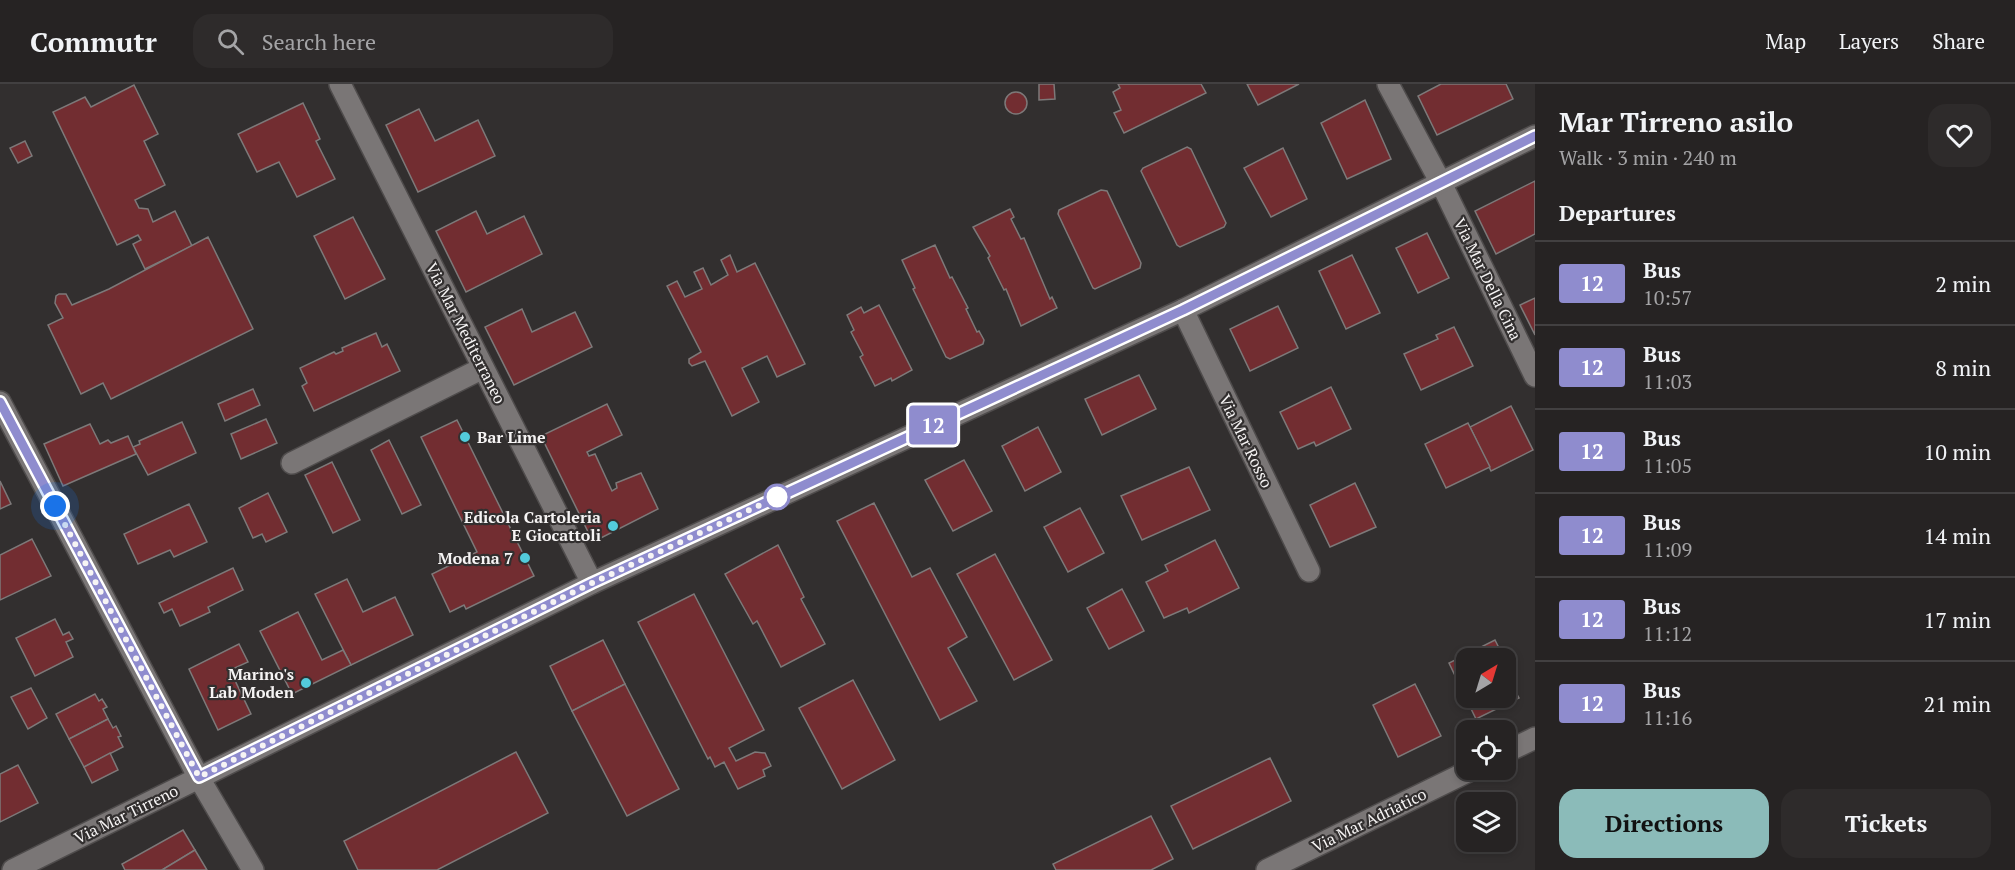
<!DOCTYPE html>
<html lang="en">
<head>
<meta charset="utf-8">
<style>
	body { margin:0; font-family:"PT Serif",serif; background:#2e2b2b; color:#f1f3f6; height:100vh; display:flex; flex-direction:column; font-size:22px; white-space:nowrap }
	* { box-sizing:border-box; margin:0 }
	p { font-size:20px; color:#a4a4a6 }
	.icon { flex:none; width:33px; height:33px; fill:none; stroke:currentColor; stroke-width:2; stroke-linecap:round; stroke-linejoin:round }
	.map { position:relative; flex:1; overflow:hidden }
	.side { display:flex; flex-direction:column; background:#262323; width:480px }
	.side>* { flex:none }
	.badge { padding:0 12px; border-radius:4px; font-size:21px; line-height:39px }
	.needle { width:39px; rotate:38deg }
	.fabs { position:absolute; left:1456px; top:564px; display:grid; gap:12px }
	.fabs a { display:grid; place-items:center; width:60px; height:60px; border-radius:12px; background:#262323; box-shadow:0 3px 9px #0003,0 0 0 2px #424041; font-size:30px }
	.you { position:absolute; width:30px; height:30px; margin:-15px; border:4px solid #fff; border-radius:50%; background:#1a73e8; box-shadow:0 0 0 9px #1a73e833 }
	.map>.badge { position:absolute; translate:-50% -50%; box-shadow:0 0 0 3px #fff }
	h2 { padding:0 24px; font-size:22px; line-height:54px }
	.round { display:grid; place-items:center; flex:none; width:63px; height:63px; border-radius:18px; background:#2e2b2b }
	.overview { display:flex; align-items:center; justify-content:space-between; height:102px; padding:0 24px }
	h1 { font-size:28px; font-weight:700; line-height:45px }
	.action { display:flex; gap:12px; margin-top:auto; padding:12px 24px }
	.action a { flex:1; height:69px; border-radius:18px; background:#8bbbb9; color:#111; font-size:24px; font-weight:700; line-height:69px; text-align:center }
	.action a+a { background:#2e2b2b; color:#f1f3f6 }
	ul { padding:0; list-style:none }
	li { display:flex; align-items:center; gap:18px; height:84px; padding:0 24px; border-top:2px solid #424041 }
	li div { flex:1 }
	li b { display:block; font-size:22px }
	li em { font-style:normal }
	li .badge { min-width:66px; font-weight:700; text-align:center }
	header { display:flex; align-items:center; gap:36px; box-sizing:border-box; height:84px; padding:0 30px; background:#262323; border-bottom:2px solid #424041 }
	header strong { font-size:28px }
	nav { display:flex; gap:33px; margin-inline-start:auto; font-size:21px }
	.search { width:420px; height:54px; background:#2e2b2b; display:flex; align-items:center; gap:15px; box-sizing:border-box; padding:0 21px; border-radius:18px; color:#a4a4a6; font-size:22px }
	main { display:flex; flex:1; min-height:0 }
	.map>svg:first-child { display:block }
</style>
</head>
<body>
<header>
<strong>Commutr</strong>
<div class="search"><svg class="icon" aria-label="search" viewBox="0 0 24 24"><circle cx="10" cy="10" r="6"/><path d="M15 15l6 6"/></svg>Search here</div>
<nav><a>Map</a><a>Layers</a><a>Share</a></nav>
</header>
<main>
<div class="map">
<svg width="1535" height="786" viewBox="0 0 1535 786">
	<rect width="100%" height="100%" fill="#322f2f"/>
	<g fill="#722d31" stroke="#7d7979" stroke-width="1.5">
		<path d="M 1039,0 L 1054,0 L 1055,15 L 1039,16 Z"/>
		<path d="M 1118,0 L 1201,0 L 1206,9 L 1124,49 L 1114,29 L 1121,26 L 1113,8 L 1120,4 Z"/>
		<path d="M 1247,0 L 1299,0 L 1258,21 Z"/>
		<path d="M 1441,0 L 1506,0 L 1513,15 L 1437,51 L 1418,12 Z"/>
		<path d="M 134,1 L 158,50 L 144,57 L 165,101 L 135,116 L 139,124 L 148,125 L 153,138 L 175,127 L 192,162 L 145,185 L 133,160 L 141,156 L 138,151 L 117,161 L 53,28 L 85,13 L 91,23 Z"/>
		<circle cx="1016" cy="19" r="11"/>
		<path d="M 1365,16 L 1391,75 L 1347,95 L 1321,39 Z"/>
		<path d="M 303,19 L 320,55 L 316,57 L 335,95 L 297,113 L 279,78 L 257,88 L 238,50 Z"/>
		<path d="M 419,25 L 435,57 L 478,36 L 495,72 L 418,108 L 386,41 Z"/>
		<path d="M 25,57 L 32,72 L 18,79 L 10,64 Z"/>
		<path d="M 1187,63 L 1191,65 L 1226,139 L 1224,143 L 1180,163 L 1177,161 L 1141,87 L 1143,84 Z"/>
		<path d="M 1283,64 L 1307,115 L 1271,133 L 1244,84 Z"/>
		<path d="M 1535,97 L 1535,150 L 1496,170 L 1475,127 Z"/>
		<path d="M 1101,106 L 1107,107 L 1141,179 L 1140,184 L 1095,205 L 1093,204 L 1058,130 L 1059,126 Z"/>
		<path d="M 1010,125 L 1014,133 L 1011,135 L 1021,155 L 1024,154 L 1050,215 L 1052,213 L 1057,224 L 1021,242 L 1006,205 L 1004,206 L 988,174 L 990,172 L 973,143 Z"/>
		<path d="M 476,127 L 487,150 L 524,132 L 542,170 L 466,208 L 436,147 Z"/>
		<path d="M 353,133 L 385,195 L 345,215 L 314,152 Z"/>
		<path d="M 1427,149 L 1449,194 L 1418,209 L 1396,164 Z"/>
		<path d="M 208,153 L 253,245 L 111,315 L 103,299 L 81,310 L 48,241 L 63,234 L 55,219 L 56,212 L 59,210 L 66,210 L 72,221 L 109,205 Z"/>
		<path d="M 935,161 L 950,194 L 952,193 L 968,224 L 966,225 L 977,248 L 979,247 L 984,256 L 983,260 L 950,275 L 946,273 L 913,205 L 915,204 L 902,176 Z"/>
		<path d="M 730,171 L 737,188 L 755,179 L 805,280 L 777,293 L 767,272 L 742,284 L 759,318 L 732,332 L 705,277 L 692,282 L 689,279 L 689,275 L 701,268 L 667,202 L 677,197 L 685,213 L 702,205 L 694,188 L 703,184 L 711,201 L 728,191 L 721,176 Z"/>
		<path d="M 1352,171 L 1380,229 L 1346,245 L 1319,187 Z"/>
		<path d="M 1535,214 L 1535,251 L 1520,221 Z"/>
		<path d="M 879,221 L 912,286 L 892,297 L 891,294 L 875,302 L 860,273 L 863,271 L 851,248 L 854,246 L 847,231 L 861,223 L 864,229 Z"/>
		<path d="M 1278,222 L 1298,264 L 1250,287 L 1230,245 Z"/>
		<path d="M 522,225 L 532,248 L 575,228 L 592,263 L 514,301 L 485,243 Z"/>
		<path d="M 1454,243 L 1473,282 L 1421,306 L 1404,270 L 1438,255 L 1436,251 Z"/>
		<path d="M 376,249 L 382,263 L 387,260 L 400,287 L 314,327 L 302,302 L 307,299 L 300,284 L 334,268 L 336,270 L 343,267 L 342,264 Z"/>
		<path d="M 1139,291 L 1156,325 L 1102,351 L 1085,315 Z"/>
		<path d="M 1331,303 L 1351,345 L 1316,362 L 1314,358 L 1298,365 L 1280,328 Z"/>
		<path d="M 253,305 L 260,321 L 225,337 L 218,320 Z"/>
		<path d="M 607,320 L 622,351 L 587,368 L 589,372 L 595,370 L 612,407 L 617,404 L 616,399 L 641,389 L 658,425 L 593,458 L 541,352 Z"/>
		<path d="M 1511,322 L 1533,366 L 1491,387 L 1470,343 Z"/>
		<path d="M 266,335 L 277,359 L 241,375 L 231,350 Z"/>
		<path d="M 457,336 L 534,492 L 466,525 L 464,521 L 450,528 L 432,490 L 477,468 L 421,353 Z"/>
		<path d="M 182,338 L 196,369 L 148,391 L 133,363 L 140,360 L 139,357 Z"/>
		<path d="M 1468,339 L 1490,383 L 1446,404 L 1425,360 Z"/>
		<path d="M 90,340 L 100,360 L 108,356 L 111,359 L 128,352 L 136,370 L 63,402 L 44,360 Z"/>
		<path d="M 1038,343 L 1061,388 L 1025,407 L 1002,362 Z"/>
		<path d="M 389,356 L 421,421 L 402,430 L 371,366 Z"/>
		<path d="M 964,376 L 992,427 L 953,447 L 925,396 Z"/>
		<path d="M 332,378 L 360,436 L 333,449 L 305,391 Z"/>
		<path d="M 1189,383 L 1210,426 L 1142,456 L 1121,412 Z"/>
		<path d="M 0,397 L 11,420 L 0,425 Z"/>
		<path d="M 1355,399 L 1376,443 L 1330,463 L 1310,421 Z"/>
		<path d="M 268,409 L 287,448 L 266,458 L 262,450 L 253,454 L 239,424 Z"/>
		<path d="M 874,419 L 912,493 L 930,484 L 967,553 L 948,564 L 977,617 L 940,636 L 837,437 Z"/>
		<path d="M 189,420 L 207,458 L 174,473 L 170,466 L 138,480 L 124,450 Z"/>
		<path d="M 1080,424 L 1104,469 L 1068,488 L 1044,443 Z"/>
		<path d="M 32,455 L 51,492 L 0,516 L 0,471 Z"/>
		<path d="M 1215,456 L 1239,504 L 1189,529 L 1187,524 L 1164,534 L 1146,498 L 1168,487 L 1165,481 Z"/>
		<path d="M 778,461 L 804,513 L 801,515 L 825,560 L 781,583 L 757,537 L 753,540 L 725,490 Z"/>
		<path d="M 995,470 L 1052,576 L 1014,596 L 957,490 Z"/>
		<path d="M 233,484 L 243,506 L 208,523 L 210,528 L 180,542 L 172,525 L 164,529 L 159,519 Z"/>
		<path d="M 347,495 L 363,528 L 395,513 L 413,551 L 351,581 L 315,510 Z"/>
		<path d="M 1122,505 L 1144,547 L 1109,565 L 1087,524 Z"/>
		<path d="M 694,510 L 764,646 L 729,664 L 736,677 L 755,668 L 765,669 L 771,682 L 763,686 L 765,692 L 738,705 L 724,678 L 715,683 L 710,673 L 708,675 L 638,538 Z"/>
		<path d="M 298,528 L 322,576 L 343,566 L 351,581 L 292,610 L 260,547 Z"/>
		<path d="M 55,535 L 63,551 L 69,548 L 73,555 L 66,558 L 73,573 L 35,592 L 16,554 Z"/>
		<path d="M 603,556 L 625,600 L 572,627 L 550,582 Z"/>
		<path d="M 1495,556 L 1504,574 L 1467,574 L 1467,614 L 1506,614 L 1506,578 L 1515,598 L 1511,600 L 1519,614 L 1476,635 L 1449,579 Z"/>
		<path d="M 239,560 L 248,578 L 230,586 L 251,630 L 218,646 L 189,585 Z"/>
		<path d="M 853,596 L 895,676 L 842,705 L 799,624 Z"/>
		<path d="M 625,600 L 679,705 L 627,732 L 572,627 Z"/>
		<path d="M 1415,600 L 1441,652 L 1398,673 L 1373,621 Z"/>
		<path d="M 31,604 L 47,634 L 28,645 L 11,613 Z"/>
		<path d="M 95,610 L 99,617 L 102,615 L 107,623 L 103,625 L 108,635 L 69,655 L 56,630 Z"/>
		<path d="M 108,635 L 113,644 L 116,642 L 121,652 L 118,653 L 123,663 L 84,683 L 69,655 Z"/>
		<path d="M 516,668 L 548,729 L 437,786 L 358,786 L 344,757 Z"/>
		<path d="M 110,669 L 118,686 L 92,699 L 84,683 Z"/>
		<path d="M 1270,674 L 1291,717 L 1193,765 L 1171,722 Z"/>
		<path d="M 18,681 L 38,719 L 0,738 L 0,690 Z"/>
		<path d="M 1151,732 L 1173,775 L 1151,786 L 1056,786 L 1053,780 Z"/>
		<path d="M 183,746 L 195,766 L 162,786 L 125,786 L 122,780 Z"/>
		<path d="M 195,766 L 207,786 L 162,786 Z"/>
	</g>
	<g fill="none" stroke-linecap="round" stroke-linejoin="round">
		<defs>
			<g id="minor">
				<path d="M 340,0 L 592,499"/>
				<path d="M 1388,0 L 1441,99 L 1535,292"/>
				<path d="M 1183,226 L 1309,487"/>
				<path d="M 0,318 L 199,694 L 253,786"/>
				<path d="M 292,379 L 483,284"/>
				<path d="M 1506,668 L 1535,654"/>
				<path d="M 13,786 L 592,499 L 1183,226 L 1535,52"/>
				<path d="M 1267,786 L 1471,686"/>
			</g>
		</defs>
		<use href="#minor" stroke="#4f4c4c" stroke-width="24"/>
		<use href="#minor" stroke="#7a7676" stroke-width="21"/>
	</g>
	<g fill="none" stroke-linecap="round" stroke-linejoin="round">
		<defs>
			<path id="line" d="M 0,318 L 199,693 L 592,499 L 1183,226 L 1535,52"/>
		</defs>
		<use href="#line" stroke="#fff" stroke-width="14"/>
		<use href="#line" stroke="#8f8cce" stroke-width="9"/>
		<path stroke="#f6f4f4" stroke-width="6" stroke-dasharray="0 10.8" d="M 55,422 L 199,693 L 592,499 L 782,411 L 777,413"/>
	</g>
	<g fill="#53cbdb" stroke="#322f2f" stroke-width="2">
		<circle cx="465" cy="353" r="6"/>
		<circle cx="613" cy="442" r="6"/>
		<circle cx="525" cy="474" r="6"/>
		<circle cx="306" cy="599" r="6"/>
	</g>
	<circle fill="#fff" stroke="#8f8cce" stroke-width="3" cx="777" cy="413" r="12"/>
	<g text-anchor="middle" stroke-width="4.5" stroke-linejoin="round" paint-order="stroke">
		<g font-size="16" fill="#f6f4f4" stroke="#322f2f">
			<text transform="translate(1488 195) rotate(64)" y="6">Via Mar Della Cina</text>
			<text transform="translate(466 249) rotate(63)" y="6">Via Mar Mediterraneo</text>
			<text transform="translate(1246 357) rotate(64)" y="6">Via Mar Rosso</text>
			<text transform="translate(126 730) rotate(-26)" y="6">Via Mar Tirreno</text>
			<text transform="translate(1369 736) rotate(-26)" y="6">Via Mar Adriatico</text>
		</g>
		<g font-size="16" font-weight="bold" fill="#f6f4f4" stroke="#322f2f" text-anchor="end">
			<text x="477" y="359" text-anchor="start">Bar Lime</text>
			<text x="601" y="439">Edicola Cartoleria<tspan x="601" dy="18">E Giocattoli</tspan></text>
			<text x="513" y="480">Modena 7</text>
			<text x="294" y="596">Marino's<tspan x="294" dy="18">Lab Moden</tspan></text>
		</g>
	</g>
</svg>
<div class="fabs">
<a><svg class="needle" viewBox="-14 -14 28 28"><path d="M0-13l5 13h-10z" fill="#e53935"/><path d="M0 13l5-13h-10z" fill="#a4a4a6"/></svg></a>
<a><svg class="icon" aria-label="locate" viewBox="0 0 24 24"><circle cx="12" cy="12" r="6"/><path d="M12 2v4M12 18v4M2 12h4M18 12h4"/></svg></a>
<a><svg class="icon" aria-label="layers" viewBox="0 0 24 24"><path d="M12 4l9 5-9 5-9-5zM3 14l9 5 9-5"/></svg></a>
</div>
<div class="you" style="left:55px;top:422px"></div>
<b class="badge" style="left:933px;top:341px;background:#8f8cce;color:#fff">12</b>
</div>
<section class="side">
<div class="overview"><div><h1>Mar Tirreno asilo</h1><p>Walk · 3 min · 240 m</p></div><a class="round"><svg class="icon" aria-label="heart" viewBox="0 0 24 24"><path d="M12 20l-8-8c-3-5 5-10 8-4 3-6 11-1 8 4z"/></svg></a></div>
<h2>Departures</h2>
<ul>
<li><span class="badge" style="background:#8f8cce;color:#fff">12</span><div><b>Bus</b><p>10:57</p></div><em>2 min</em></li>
<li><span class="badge" style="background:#8f8cce;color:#fff">12</span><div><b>Bus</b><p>11:03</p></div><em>8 min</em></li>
<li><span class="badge" style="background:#8f8cce;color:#fff">12</span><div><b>Bus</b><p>11:05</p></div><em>10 min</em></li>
<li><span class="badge" style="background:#8f8cce;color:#fff">12</span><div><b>Bus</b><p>11:09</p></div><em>14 min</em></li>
<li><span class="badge" style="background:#8f8cce;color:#fff">12</span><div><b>Bus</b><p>11:12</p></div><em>17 min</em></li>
<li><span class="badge" style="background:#8f8cce;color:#fff">12</span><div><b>Bus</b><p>11:16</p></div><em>21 min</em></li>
</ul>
<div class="action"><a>Directions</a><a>Tickets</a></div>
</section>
</main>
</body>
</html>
